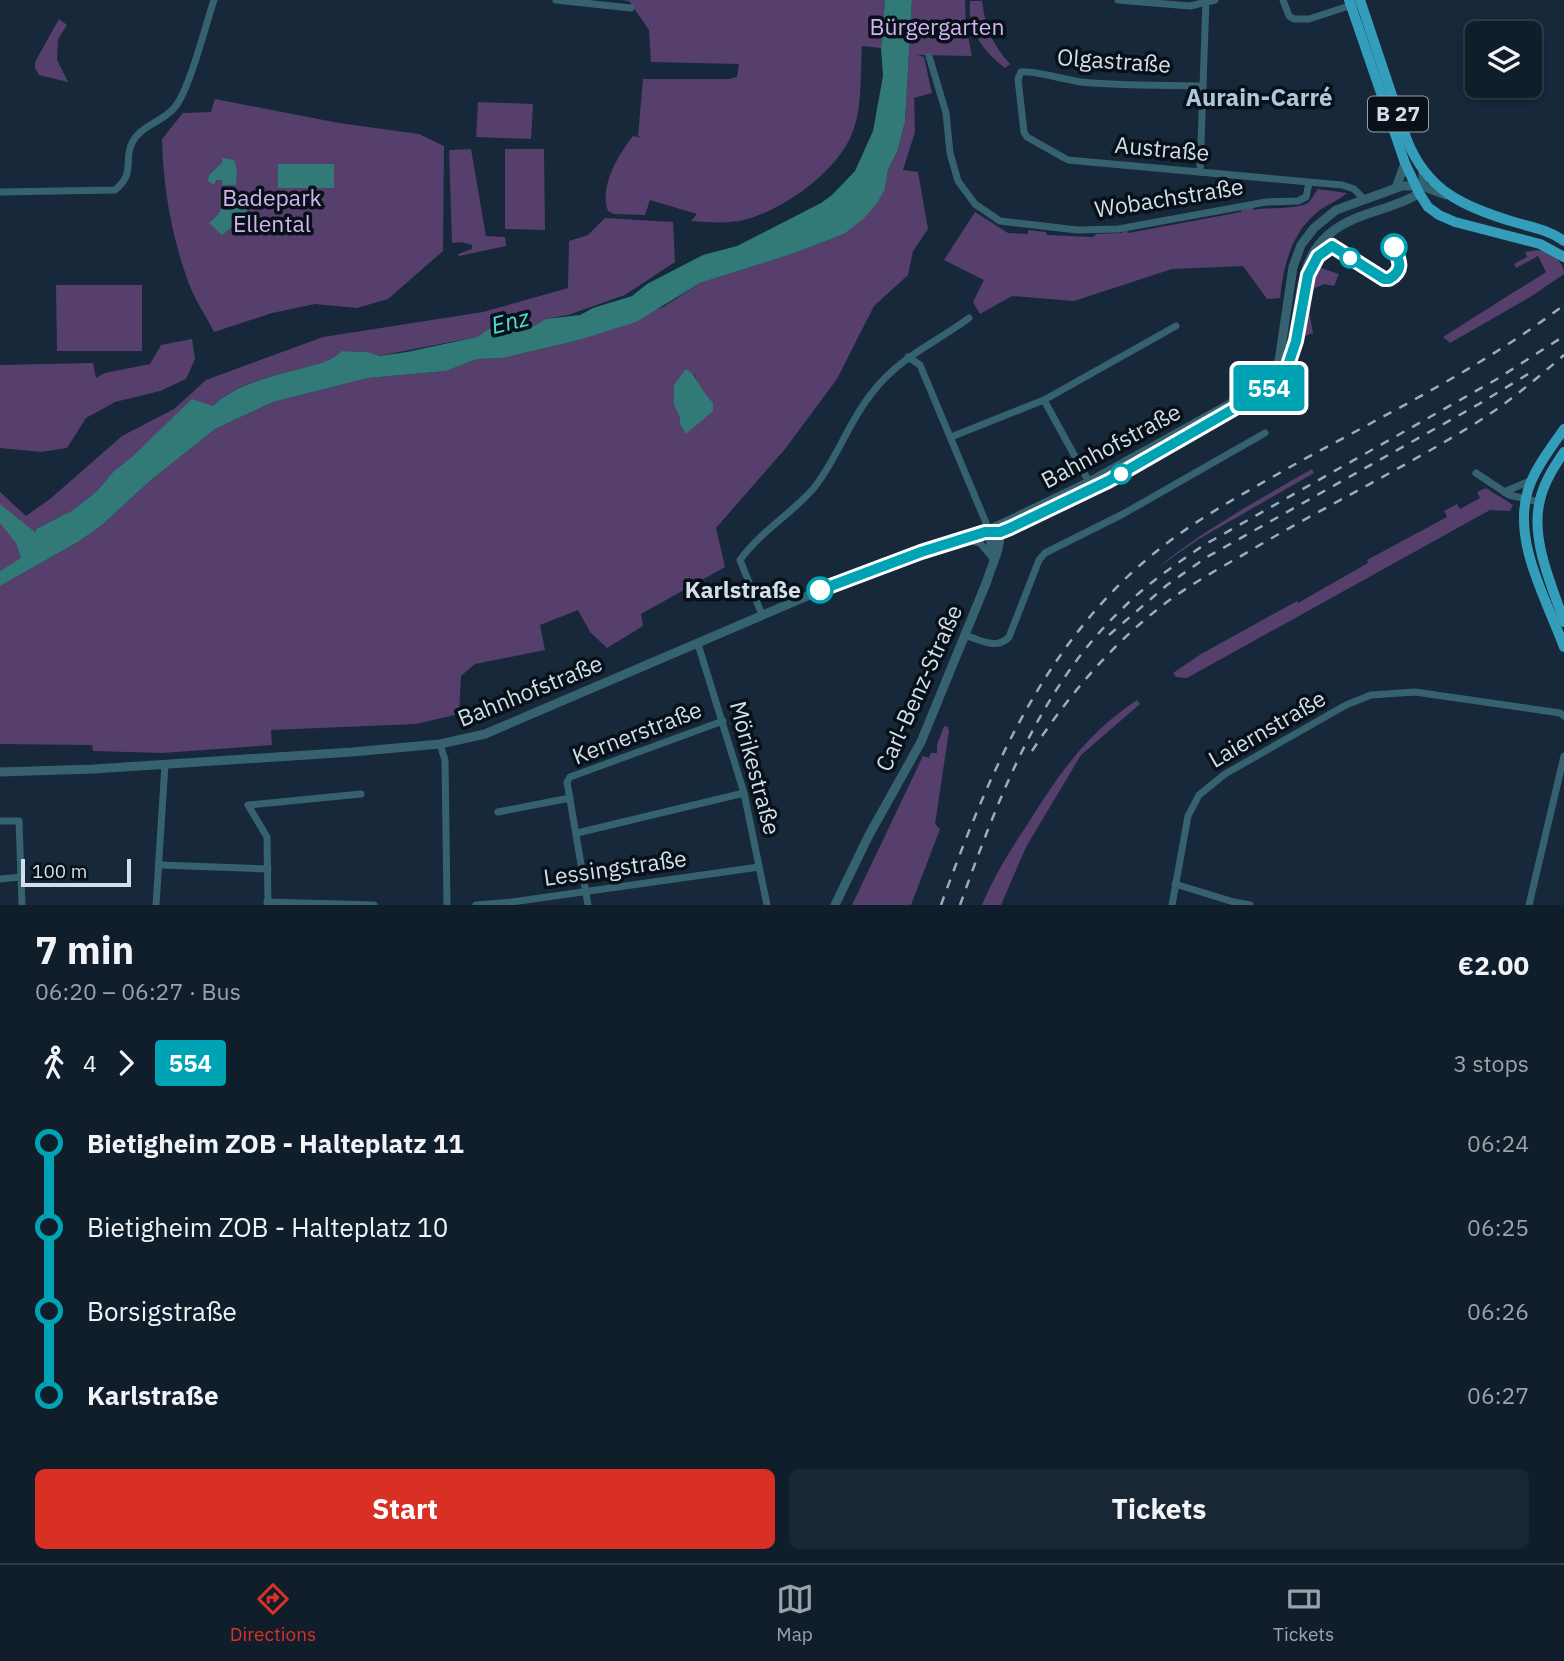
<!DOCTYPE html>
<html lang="en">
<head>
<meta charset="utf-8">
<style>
	body { margin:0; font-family:"IBM Plex Sans",sans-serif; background:#192734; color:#f1f3f6; height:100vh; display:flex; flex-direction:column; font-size:26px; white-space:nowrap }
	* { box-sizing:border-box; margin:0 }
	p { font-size:23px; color:#9ca2a9 }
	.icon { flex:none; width:38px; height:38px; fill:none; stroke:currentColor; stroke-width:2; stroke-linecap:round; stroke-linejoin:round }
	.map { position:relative; height:905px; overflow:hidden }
	.panel { display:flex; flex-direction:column; background:#101e2c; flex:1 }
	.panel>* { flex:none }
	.badge { padding:0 14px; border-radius:5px; font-size:24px; line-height:46px }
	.fabs { position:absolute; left:1465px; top:21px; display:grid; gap:14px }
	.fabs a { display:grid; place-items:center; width:77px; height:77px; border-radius:10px; background:#101e2c; box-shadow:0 4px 10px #0003,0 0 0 2px #303c48; font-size:35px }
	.scale { position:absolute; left:21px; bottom:18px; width:110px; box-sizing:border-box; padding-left:7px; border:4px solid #d2deea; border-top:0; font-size:19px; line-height:24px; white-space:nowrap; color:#d2deea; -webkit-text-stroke:5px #081018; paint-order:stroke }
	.map>.badge { position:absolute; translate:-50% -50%; box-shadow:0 0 0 4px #fff }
	.legs { display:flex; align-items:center; gap:10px; height:77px; padding:0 35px; font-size:23px }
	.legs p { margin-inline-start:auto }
	.overview { display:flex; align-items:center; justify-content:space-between; height:119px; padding:0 35px }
	h1 { font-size:38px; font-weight:800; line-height:52px }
	.cta { display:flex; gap:14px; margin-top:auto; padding:14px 35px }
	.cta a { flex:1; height:80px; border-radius:10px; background:#d93025; color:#fff; font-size:28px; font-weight:800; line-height:80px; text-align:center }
	.cta a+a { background:#192734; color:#f1f3f6 }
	ul { padding:0 35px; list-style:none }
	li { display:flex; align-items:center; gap:24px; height:84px; font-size:26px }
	li i { display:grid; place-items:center; width:10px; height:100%; margin:0 9px; background:currentColor }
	li i::after { content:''; width:18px; height:18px; margin:-9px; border:5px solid; border-radius:50%; background:#101e2c }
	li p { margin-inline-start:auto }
	li:first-child i { background:linear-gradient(#0000 50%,currentColor 0) }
	li:last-child i { background:linear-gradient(currentColor 50%,#0000 0) }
	.dock { display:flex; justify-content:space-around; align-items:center; height:98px; border-top:2px solid #303c48; background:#101e2c; font-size:19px; color:#9ca2a9 }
	.dock a { display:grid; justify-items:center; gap:4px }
	.dock .active { color:#d93025 }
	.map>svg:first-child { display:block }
</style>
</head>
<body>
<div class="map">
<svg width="1564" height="905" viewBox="0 0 1564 905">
	<rect width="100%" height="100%" fill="#16283a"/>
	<g fill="#563f6d" fill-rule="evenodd">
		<path d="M 620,0 L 885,0 L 881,48 L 862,46 C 860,74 863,110 851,136 C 835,173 783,210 744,220 C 727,224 708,222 691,221 L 697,214 L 650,200 L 645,215 L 614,214 L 608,211 C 599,187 618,155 633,136 L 642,138 L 638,136 L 643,79 L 729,79 L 737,77 L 739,64 L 651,62 L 649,30 L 629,1 Z"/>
		<path d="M 912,0 L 965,0 L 966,26 L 972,56 L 917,55 L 924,57 L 932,93 L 914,98 L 915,132 L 903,170 L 918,172 L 928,229 L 913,251 L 908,275 L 874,306 L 837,379 L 785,449 L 716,528 L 725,567 L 641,614 L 643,626 L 607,648 L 590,632 L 578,610 L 540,625 L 545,650 L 475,664 L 461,676 L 459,714 L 416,724 L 271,730 L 272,745 L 163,753 L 93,751 L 92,745 L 0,744 L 0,586 L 78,542 L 102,525 L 151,480 L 215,429 L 273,402 L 368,378 L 446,371 L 477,359 L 503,358 L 575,341 L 663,307 L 700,283 L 789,255 L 844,234 L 885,189 L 888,170 L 897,152 L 905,122 ZM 694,374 L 703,393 L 713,402 L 701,420 L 687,433 L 680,424 L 680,417 Z"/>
		<path d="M 970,1 L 982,1 C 986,29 991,42 1010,64 L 1005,68 C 983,51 967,30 970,1 Z"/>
		<path d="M 59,19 L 67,25 L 58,39 L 57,60 L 68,82 L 39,75 L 35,68 L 35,62 Z"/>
		<path d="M 215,99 L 339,123 L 419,134 L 444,146 L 443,251 L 388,299 L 357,308 L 315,304 L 272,313 L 214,332 C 206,316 195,300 189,284 C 172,238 163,188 162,139 L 183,113 L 211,112 Z"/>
		<path d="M 478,102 L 533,104 L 531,139 L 476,137 Z"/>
		<path d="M 471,149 L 486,236 L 505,237 L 506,246 L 459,256 L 458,254 L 472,249 L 472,245 L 462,242 L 452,243 L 449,150 Z"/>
		<path d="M 505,149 L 544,149 L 545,230 L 505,229 Z"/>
		<path d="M 1318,189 L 1347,193 C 1338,201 1325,205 1315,214 C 1291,235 1283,267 1280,298 L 1267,299 L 1243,266 L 1172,269 L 1074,301 L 1012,296 L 980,314 L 973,302 L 984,280 L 944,260 L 975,212 L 1008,233 L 1028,234 L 1028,230 L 1046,232 L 1047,235 L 1093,237 L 1096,234 L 1121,233 L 1127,230 L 1128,233 L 1241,212 L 1241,210 L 1253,207 L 1253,210 C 1267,207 1301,210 1309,202 C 1313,198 1314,193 1318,189 Z"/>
		<path d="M 605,218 L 673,222 L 675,262 L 625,295 L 568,315 L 546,319 L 532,327 L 490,329 L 477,337 L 378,356 L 368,352 L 342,351 C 328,363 320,363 303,368 C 274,376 233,384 213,406 L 133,456 L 114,471 L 96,492 L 73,510 L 36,529 L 36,534 L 21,559 L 0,571 L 0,492 L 26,516 L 50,499 L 122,436 L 174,409 L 206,380 L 323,337 L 483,312 L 568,288 L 569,241 L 588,235 Z"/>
		<path d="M 1537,250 C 1549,252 1564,260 1564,274 L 1532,296 L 1450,343 L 1443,337 L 1546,272 L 1538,256 L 1516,268 L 1514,264 L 1527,257 L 1525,252 Z"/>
		<path d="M 1315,266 L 1339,274 L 1334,286 L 1324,284 L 1309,291 L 1309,311 L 1313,333 L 1298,339 L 1307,289 Z"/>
		<path d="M 56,285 L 142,285 L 142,351 L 57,351 Z"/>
		<path d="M 192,339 L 195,359 L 186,379 L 160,391 L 115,402 L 86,418 L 67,448 L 41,452 L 0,448 L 0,365 L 93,363 L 96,378 L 105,373 L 150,364 L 161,345 Z"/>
		<path d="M 1312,469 L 1314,473 L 1199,539 L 1157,568 C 1205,529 1258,500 1312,469 Z"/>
		<path d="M 1486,488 L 1513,505 L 1510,511 L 1490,510 L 1187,678 L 1176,677 L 1173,673 L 1201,654 L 1297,601 L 1298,603 L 1368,563 L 1367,560 L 1447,517 L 1444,511 L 1457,504 L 1460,509 L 1480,498 L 1477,492 Z"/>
		<path d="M 1137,700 L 1140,704 L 1081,755 L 1026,847 L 1001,905 L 982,905 C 995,874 1009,852 1027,825 C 1058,775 1087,733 1137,700 Z"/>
		<path d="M 944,726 L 948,727 L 949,731 L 935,824 L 940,829 L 911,905 L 852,905 L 923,756 L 929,758 L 931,753 L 937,753 L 937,745 Z"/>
	</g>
	<g fill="#317a77">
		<path d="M 885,0 L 912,0 L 905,122 L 897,152 L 888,170 L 885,189 L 877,203 L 864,218 L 844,234 L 789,255 L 700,283 L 636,322 L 575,341 L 503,358 L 477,359 L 446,371 L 368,378 L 273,402 L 215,429 L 151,480 L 102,525 L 78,542 L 0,586 L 0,571 L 21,558 L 16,543 L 0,523 L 0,504 L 36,533 L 36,529 L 73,510 L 96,492 L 114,471 L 133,456 L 192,399 L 213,406 C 234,384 274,376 303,368 C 320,363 328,363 342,351 L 368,352 L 379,356 L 407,352 L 477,337 L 489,329 L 532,327 L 546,319 L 580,315 L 593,308 L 632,296 L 647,284 L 703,255 L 737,246 L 821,203 L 832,195 L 855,171 L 873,131 L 883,76 L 881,48 Z"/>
		<path d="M 222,158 L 234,160 L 237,170 L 236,185 L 222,185 L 222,180 L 216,180 L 214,185 L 208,181 L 209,175 L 222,163 Z"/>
		<rect x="278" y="164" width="56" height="24"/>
		<path d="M 228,196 C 243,201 250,211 249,226 L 243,228 L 244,222 L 241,220 L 222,235 L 209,223 L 218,215 Z"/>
		<path d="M 686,369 C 699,377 700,391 713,402 L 713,411 L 686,434 L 680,424 L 680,417 L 674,405 L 674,385 Z"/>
	</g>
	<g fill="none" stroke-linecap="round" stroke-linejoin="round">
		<g stroke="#366270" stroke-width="7">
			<path d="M 556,0 L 631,8"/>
			<path d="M 1118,0 L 1190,6 L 1215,0"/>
			<path d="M 1283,0 L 1289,16 L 1294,19 L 1309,19 L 1355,4"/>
			<path d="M 929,56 L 946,113 L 950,153 L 958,181 L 975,204 L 1000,221 L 1077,230 L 1118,229 L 1266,202 L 1298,201 L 1306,197 L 1309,183"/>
			<path d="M 1203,86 C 1162,85 1121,86 1081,82 C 1066,80 1032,70 1021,72 L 1018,79 L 1024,132 L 1027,137 L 1068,160 L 1342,185 L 1354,189 L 1364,199"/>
			<path d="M 1200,172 L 1206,0"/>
			<path d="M 0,192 L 115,190 C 137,172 122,160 133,141 C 142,125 163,122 175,107 C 190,88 205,27 214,0"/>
			<path d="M 908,357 L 920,365 L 989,530"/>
			<path d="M 1270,373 L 1282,370"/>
			<path d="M 1044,400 L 1089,482"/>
			<path d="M 951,437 L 1044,400 L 1176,326"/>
			<path d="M 1476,473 L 1509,495 L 1539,502"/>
			<path d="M 1504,492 L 1532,480"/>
			<path d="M 965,539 L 980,543 L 992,557"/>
			<path d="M 762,615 L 740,560 C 760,532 790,515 813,489 C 837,460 848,422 872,393 C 899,357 934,344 969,318"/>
			<path d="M 964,635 C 979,639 996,651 1009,637 L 1039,560 L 1045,553 L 1123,514 L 1265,433"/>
			<path d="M 698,644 L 744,793 L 767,905"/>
			<path d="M 440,744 L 445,760 L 447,905"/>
			<path d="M 498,812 L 570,798"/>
			<path d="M 0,821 L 19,821 L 22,905"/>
			<path d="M 577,833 L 744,793"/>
			<path d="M 160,865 L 268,869"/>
			<path d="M 0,879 L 21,877"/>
			<path d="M 1175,884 L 1234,902 L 1250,905"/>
			<path d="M 267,902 L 374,905"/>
			<path d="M 156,905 L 165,764"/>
			<path d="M 268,905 L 267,837 L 248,805 L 361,794"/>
			<path d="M 476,905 L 512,902 L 759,867"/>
			<path d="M 588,905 L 567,782 L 570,777 L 723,721"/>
			<path d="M 1172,905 L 1188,816 L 1199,795 L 1225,774 L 1346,705 L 1371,695 L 1415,692 L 1560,713 L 1564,716"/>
			<path d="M 1529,905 L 1564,756"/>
		</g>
		<g stroke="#366270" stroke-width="9">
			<path d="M 1396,188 L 1405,163"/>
			<path d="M 1279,361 L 1293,267 L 1301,245 L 1314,228 L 1336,210 L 1402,186 L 1422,186 L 1446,195"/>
			<path d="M 989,530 L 993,558"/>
			<path d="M 0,772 L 94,769 L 352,752 L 440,744 L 485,734 L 854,576 L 979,534 L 1010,520 L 1089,482 L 1230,404 L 1260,382 L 1285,355 L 1290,347 C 1305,295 1293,245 1354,219 C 1374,210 1400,206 1419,193 L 1423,180 L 1423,169"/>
			<path d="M 835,905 L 869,835 L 921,742 L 987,581 C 992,562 1004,546 998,526"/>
		</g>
		<g stroke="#349dba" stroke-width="10">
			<path d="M 1349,0 L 1405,163 L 1419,193 L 1428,207 L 1439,215 L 1455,222 L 1540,244 L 1564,257"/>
			<path d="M 1360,0 L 1407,140 C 1427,191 1464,207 1514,222 C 1531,227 1549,230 1564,241"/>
			<path d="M 1564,429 C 1551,448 1535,468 1528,490 C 1512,542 1547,600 1564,647"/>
			<path d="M 1564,452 C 1554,467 1544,482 1540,500 C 1530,540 1552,585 1564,622"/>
		</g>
		<g stroke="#9eacb9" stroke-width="2.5" stroke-dasharray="9 9" stroke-linecap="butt">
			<path d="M 1109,635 L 1167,585 L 1207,557 L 1479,404 L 1533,371"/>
			<path d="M 1032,751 C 1068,696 1111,645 1163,605 C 1193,582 1226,565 1258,546 C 1330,504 1405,467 1476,423 C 1508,403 1536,379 1564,355"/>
			<path d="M 941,905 C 988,775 1043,645 1152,555 C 1194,520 1243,494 1290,467 C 1382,416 1480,369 1564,305"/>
			<path d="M 960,905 C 998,799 1040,686 1124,607 C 1148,583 1176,564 1204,545 L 1497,379 L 1564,336"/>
		</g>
	</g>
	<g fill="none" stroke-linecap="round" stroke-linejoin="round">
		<defs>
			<path id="line-1" d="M 820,590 L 921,552 L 985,532 L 1000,532 L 1010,528 L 1108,481 L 1256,396 L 1276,383 L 1287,368 L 1296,341 L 1308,275 L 1318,256 L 1332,246 L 1384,279 L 1389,279 C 1404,270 1400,262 1394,247"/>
		</defs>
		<use href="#line-1" stroke="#fff" stroke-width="16"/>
		<use href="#line-1" stroke="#00a3b4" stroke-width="10"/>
	</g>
	<g fill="#fff" stroke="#00a3b4" stroke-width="3.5">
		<circle cx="1394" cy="247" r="12"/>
		<circle cx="1350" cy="258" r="9"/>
		<circle cx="1121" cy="474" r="9"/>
		<circle cx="820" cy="590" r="12"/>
	</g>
	<g text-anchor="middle" stroke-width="7" stroke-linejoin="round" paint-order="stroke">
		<rect fill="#081018" stroke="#95a0ab" stroke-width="2" x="1368" y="96.5" width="60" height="35" rx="5"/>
		<g font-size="21" font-weight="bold" fill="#d2deea">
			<text x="1398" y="121">B 27</text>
		</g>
		<g font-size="23" fill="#d1b3f1" stroke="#081018">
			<text x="937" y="35">Bürgergarten</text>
			<text x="272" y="206">Badepark<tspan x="272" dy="26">Ellental</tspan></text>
		</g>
		<g font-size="23" fill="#d2deea" stroke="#081018">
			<text transform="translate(1114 61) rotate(4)" y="8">Olgastraße</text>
			<text transform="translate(1162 149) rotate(5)" y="8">Austraße</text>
			<text transform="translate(1169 198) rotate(-9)" y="8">Wobachstraße</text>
			<text transform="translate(1111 446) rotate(-28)" y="8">Bahnhofstraße</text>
			<text transform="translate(919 688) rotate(-66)" y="8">Carl-Benz-Straße</text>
			<text transform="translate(530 691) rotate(-22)" y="8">Bahnhofstraße</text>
			<text transform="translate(1267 729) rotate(-30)" y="8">Laiernstraße</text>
			<text transform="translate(637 733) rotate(-21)" y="8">Kernerstraße</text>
			<text transform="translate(755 768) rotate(75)" y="8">Mörikestraße</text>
			<text transform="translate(615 868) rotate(-8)" y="8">Lessingstraße</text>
		</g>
		<g font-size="23" font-weight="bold" fill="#d2deea" stroke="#081018" text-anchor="end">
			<text x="801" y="598">Karlstraße</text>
		</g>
		<g font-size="24" font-weight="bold" fill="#afc6de" stroke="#081018">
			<text x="1259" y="106">Aurain-Carré</text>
		</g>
		<g font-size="24" font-style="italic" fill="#50ded9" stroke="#081018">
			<text transform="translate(510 322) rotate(-14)" y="8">Enz</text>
		</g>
	</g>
</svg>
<div class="fabs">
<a><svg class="icon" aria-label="layers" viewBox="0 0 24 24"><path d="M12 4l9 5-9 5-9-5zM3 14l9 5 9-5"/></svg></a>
</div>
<div class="scale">100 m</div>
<b class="badge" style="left:1269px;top:388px;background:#00a3b4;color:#fff">554</b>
</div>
<section class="panel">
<div class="overview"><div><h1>7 min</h1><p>06:20 – 06:27 · Bus</p></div><b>€2.00</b></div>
<div class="legs"><svg class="icon" aria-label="walk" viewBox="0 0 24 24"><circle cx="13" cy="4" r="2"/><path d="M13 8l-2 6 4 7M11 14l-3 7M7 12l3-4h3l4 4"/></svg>4<svg class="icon" aria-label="forward" viewBox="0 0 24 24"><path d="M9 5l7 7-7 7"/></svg><b class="badge" style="background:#00a3b4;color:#fff">554</b><p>3 stops</p></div>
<ul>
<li><i style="color:#00a3b4"></i><b>Bietigheim ZOB - Halteplatz 11</b><p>06:24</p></li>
<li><i style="color:#00a3b4"></i><span>Bietigheim ZOB - Halteplatz 10</span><p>06:25</p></li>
<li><i style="color:#00a3b4"></i><span>Borsigstraße</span><p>06:26</p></li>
<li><i style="color:#00a3b4"></i><b>Karlstraße</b><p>06:27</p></li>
</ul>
<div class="cta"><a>Start</a><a>Tickets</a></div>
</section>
<nav class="dock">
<a class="active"><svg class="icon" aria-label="directions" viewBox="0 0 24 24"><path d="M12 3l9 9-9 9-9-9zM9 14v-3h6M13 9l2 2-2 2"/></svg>Directions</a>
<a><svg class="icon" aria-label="map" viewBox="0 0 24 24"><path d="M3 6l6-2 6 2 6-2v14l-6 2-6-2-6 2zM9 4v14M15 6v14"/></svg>Map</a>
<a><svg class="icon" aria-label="tickets" viewBox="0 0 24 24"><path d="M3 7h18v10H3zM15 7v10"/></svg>Tickets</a>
</nav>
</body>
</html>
